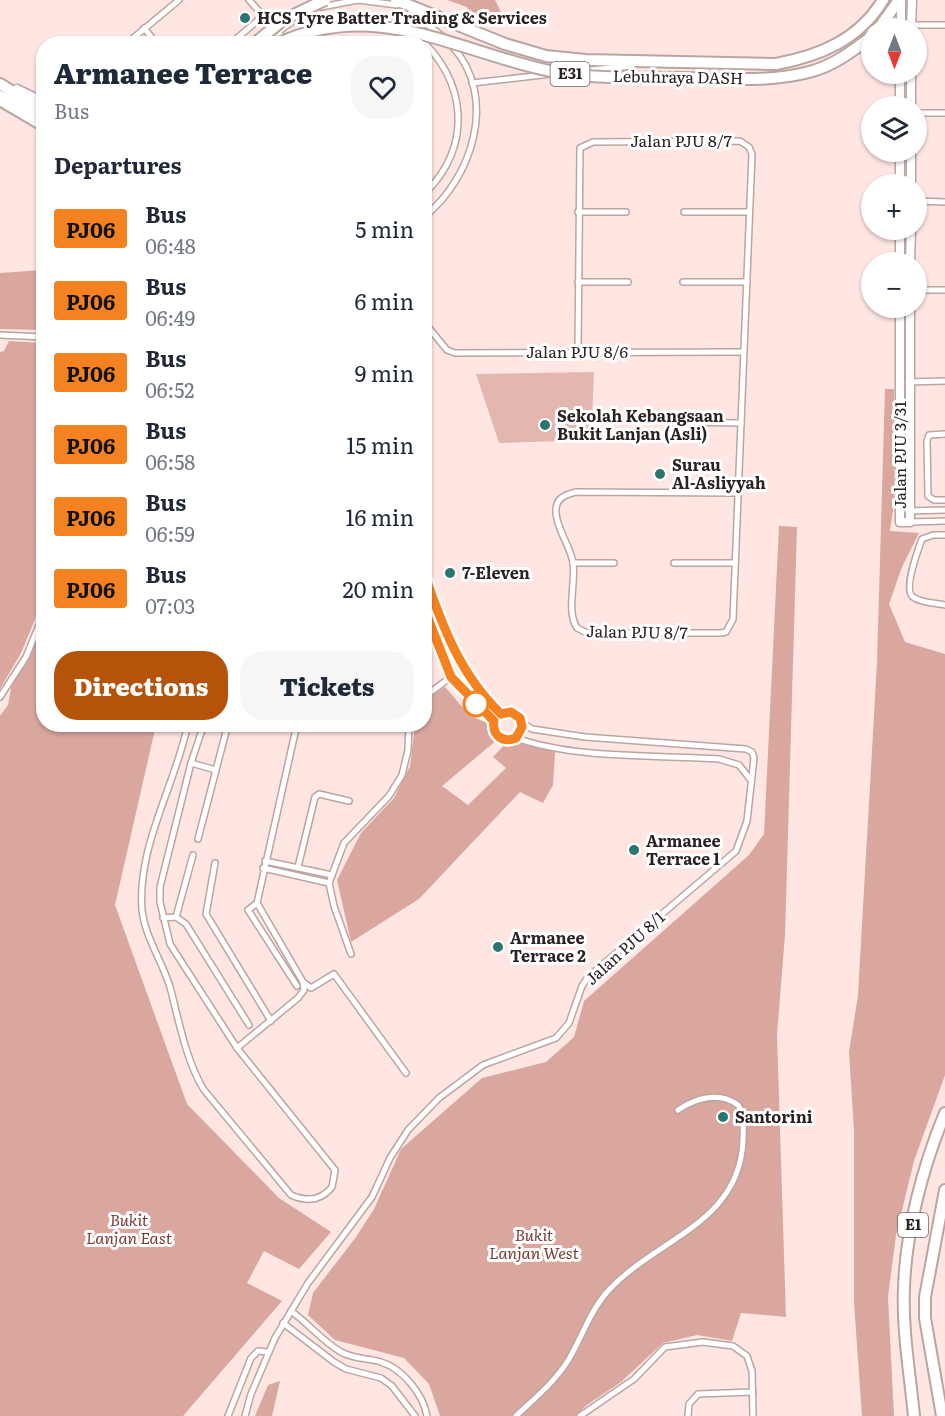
<!DOCTYPE html>
<html lang="en">
<head>
<meta charset="utf-8">
<style>
	body { margin:0; font-family:Literata,serif; background:#f6f6f7; color:#1f2937; height:100vh; display:flex; flex-direction:column; font-size:22px; white-space:nowrap }
	* { box-sizing:border-box; margin:0 }
	p { font-size:20px; color:#747a83 }
	.icon { flex:none; width:33px; height:33px; fill:none; stroke:currentColor; stroke-width:2; stroke-linecap:round; stroke-linejoin:round }
	.map { position:relative; flex:1; overflow:hidden }
	.details { position:absolute; left:36px; top:36px; width:396px; height:696px; display:flex; flex-direction:column; background:#fff; border-radius:24px; box-shadow:0 2px 4px #0004 }
	.details>* { flex:none }
	.badge { padding:0 12px; border-radius:4px; font-size:21px; line-height:39px }
	.needle { width:39px; rotate:180deg }
	.fabs { position:absolute; left:861px; top:18px; display:grid; gap:12px }
	.fabs a { display:grid; place-items:center; width:66px; height:66px; border-radius:50%; background:#fff; box-shadow:0 2px 4px #0004; font-size:30px }
	.map>.badge { position:absolute; translate:-50% -50%; box-shadow:0 0 0 3px #fff }
	h2 { padding:0 18px; font-size:22px; line-height:54px }
	.round { display:grid; place-items:center; flex:none; width:63px; height:63px; border-radius:24px; background:#f6f6f7 }
	.head { display:flex; align-items:center; justify-content:space-between; height:102px; padding:0 18px }
	h1 { font-size:28px; font-weight:800; line-height:45px }
	.action { display:flex; gap:12px; margin-top:auto; padding:12px 18px }
	.action a { flex:1; height:69px; border-radius:24px; background:#b45309; color:#fff; font-size:24px; font-weight:800; line-height:69px; text-align:center }
	.action a+a { background:#f6f6f7; color:#1f2937 }
	ul { padding:0; list-style:none }
	li { display:flex; align-items:center; gap:18px; height:72px; padding:0 18px }
	li div { flex:1 }
	li b { display:block; font-size:22px }
	li em { font-style:normal }
	li .badge { min-width:66px; font-weight:700; text-align:center }
	.map>svg:first-child { display:block }
</style>
</head>
<body>
<div class="map">
<svg width="945" height="1416" viewBox="0 0 945 1416">
	<rect width="100%" height="100%" fill="#ffe6e3"/>
	<path fill="#e3b6b0" d="M 594,372 L 591,440 L 499,443 L 476,374 Z"/>
	<g fill="#daa79f">
		<path d="M 447,0 L 495,0 L 508,26 L 470,14 L 467,7 Z"/>
		<path d="M 43,270 L 43,330 L 0,329 L 0,273 Z"/>
		<path d="M 9,341 L 43,343 L 43,600 L 21,653 L 0,689 L 0,352 L 4,351 Z"/>
		<path d="M 885,389 L 894,389 L 894,503 L 890,531 L 919,533 L 902,567 L 889,604 L 905,642 L 945,654 L 945,1075 L 914,1161 L 896,1235 L 888,1297 L 894,1416 L 862,1416 L 854,1303 L 854,1131 L 849,1052 L 858,995 L 877,662 Z"/>
		<path d="M 779,526 L 797,527 L 785,935 L 777,1035 L 786,1317 L 741,1313 L 732,1341 L 697,1335 L 663,1343 L 621,1382 L 587,1405 L 575,1416 L 440,1416 L 429,1384 L 404,1358 L 335,1340 L 308,1315 L 313,1293 L 356,1237 L 374,1209 L 401,1149 L 482,1078 L 546,1062 L 574,1037 L 584,1001 L 749,855 L 764,834 Z"/>
		<path d="M 43,624 L 44,724 L 156,725 L 115,905 L 187,1104 L 279,1198 L 331,1232 L 299,1269 L 264,1251 L 247,1283 L 282,1301 L 183,1416 L 0,1416 L 0,716 L 8,705 L 11,688 Z"/>
		<path d="M 445,687 L 470,716 L 490,724 L 488,735 L 497,740 L 442,786 L 468,805 L 506,768 L 493,757 L 506,743 L 516,742 L 555,752 L 553,785 L 543,803 L 520,792 L 419,899 L 351,942 L 337,880 L 361,833 L 394,798 L 410,766 L 415,725 L 424,724 C 424,701 425,699 445,687 Z"/>
		<path d="M 280,1381 L 272,1416 L 255,1416 L 268,1385 Z"/>
	</g>
	<g fill="none" stroke-linecap="round" stroke-linejoin="round">
		<defs>
			<g id="street">
				<path d="M 249,0 L 286,41"/>
				<path d="M 321,7 L 358,0 L 397,5"/>
				<path d="M 411,12 L 446,39"/>
				<path d="M 911,25 L 945,25"/>
				<path d="M 144,28 L 157,44"/>
				<path d="M 310,28 C 340,14 371,13 402,26"/>
				<path d="M 272,36 L 296,19"/>
				<path d="M 417,36 C 467,79 474,147 424,194"/>
				<path d="M 126,44 L 179,0"/>
				<path d="M 230,44 L 263,16"/>
				<path d="M 581,71 L 632,66"/>
				<path d="M 472,83 L 551,74"/>
				<path d="M 916,113 L 945,113"/>
				<path d="M 916,201 L 945,202"/>
				<path d="M 578,212 L 626,212"/>
				<path d="M 684,212 L 749,212"/>
				<path d="M 424,217 C 472,179 499,97 452,46"/>
				<path d="M 578,282 L 628,282"/>
				<path d="M 683,282 L 747,282"/>
				<path d="M 916,290 L 945,290"/>
				<path d="M 424,322 L 447,350 L 455,353 L 744,352"/>
				<path d="M 0,335 L 44,337"/>
				<path d="M 578,352 L 580,148 L 593,142 L 740,141 L 749,147 L 752,154 L 733,619 L 726,632 L 721,633 L 587,633 L 577,628 C 566,611 576,583 573,563 C 571,546 551,521 557,504 C 560,496 569,494 576,492 L 738,493"/>
				<path d="M 908,382 L 945,381"/>
				<path d="M 675,422 L 741,423"/>
				<path d="M 945,434 L 929,435 L 927,441 L 928,496 L 934,500 L 945,500"/>
				<path d="M 908,511 L 945,510"/>
				<path d="M 910,522 L 945,521"/>
				<path d="M 945,535 L 933,535 L 922,539 C 918,550 903,590 913,597 C 921,603 936,603 945,605"/>
				<path d="M 573,563 L 614,563"/>
				<path d="M 674,563 L 735,563"/>
				<path d="M 0,697 L 26,657 L 44,613"/>
				<path d="M 424,697 L 451,677"/>
				<path d="M 188,724 C 175,786 137,846 142,910 C 145,937 162,961 170,987 C 179,1021 186,1061 204,1090 L 291,1195 C 307,1202 321,1201 332,1187 L 335,1170 L 237,1048 L 170,944 L 160,902 L 160,887 L 191,763 L 204,724"/>
				<path d="M 516,738 C 575,759 656,755 719,759 L 739,765 L 750,779"/>
				<path d="M 191,763 L 216,770"/>
				<path d="M 198,839 L 228,724"/>
				<path d="M 265,861 L 332,875"/>
				<path d="M 215,863 L 206,914 L 271,1021"/>
				<path d="M 298,867 L 315,797 L 319,794 L 349,801"/>
				<path d="M 263,868 L 329,883"/>
				<path d="M 257,903 L 248,910 L 297,986"/>
				<path d="M 176,917 L 193,855"/>
				<path d="M 163,918 L 176,917 L 186,924 L 249,1025"/>
				<path d="M 351,954 L 334,906 L 329,883 L 344,843 L 389,796 L 402,775 L 408,750 L 409,724"/>
				<path d="M 303,982 L 311,988 L 334,974 L 406,1073"/>
				<path d="M 237,1048 L 298,998 L 304,990 L 303,982 L 257,903 L 297,724"/>
				<path d="M 291,1311 C 309,1324 322,1341 341,1352 C 353,1359 368,1358 381,1362 C 403,1369 423,1394 427,1416"/>
				<path d="M 283,1323 L 334,1362 L 346,1369 L 381,1378 L 392,1386 L 415,1416"/>
				<path d="M 228,1416 L 251,1358 L 258,1351 L 268,1352"/>
				<path d="M 245,1416 L 251,1394 L 275,1338 L 308,1283 L 372,1197 L 390,1158 L 408,1130 L 439,1098 L 483,1065 L 556,1038 L 569,1023 L 582,986 L 588,977 L 736,851 L 747,821 L 754,758 L 752,752 L 746,749 L 585,737 L 532,729 L 522,723"/>
				<path d="M 516,1416 C 535,1398 555,1382 569,1359 C 582,1337 590,1311 608,1291 C 655,1239 740,1224 743,1140 C 743,1129 745,1114 738,1105 C 719,1091 696,1098 678,1110"/>
				<path d="M 580,1416 L 634,1379 L 665,1347 L 703,1342 L 733,1346 L 747,1356 L 752,1371 L 753,1416"/>
				<path d="M 688,1416 L 689,1404 L 698,1394 L 753,1392"/>
			</g>
			<g id="secondary">
				<path d="M 901,28 L 901,0"/>
				<path d="M 911,28 L 912,0"/>
				<path d="M 911,74 L 911,106"/>
				<path d="M 17,89 L 44,102"/>
				<path d="M 0,95 L 35,111"/>
				<path d="M 900,106 L 900,74"/>
				<path d="M 900,152 L 900,184"/>
				<path d="M 911,184 L 911,152"/>
				<path d="M 900,230 L 900,262"/>
				<path d="M 910,262 L 911,230"/>
				<path d="M 900,308 L 900,522 L 910,522 L 910,308"/>
				<path d="M 424,573 C 442,625 459,676 501,714"/>
				<path d="M 424,608 L 451,677 L 494,721"/>
				<circle cx="508" cy="726" r="14"/>
			</g>
			<g id="highway">
				<path d="M 396,0 L 505,44 L 546,56 L 585,60 L 776,64 C 819,56 859,40 883,0"/>
				<path d="M 879,28 L 899,0"/>
				<path d="M 0,84 L 44,111"/>
				<path d="M 0,100 L 44,126"/>
				<path d="M 914,1416 C 910,1374 902,1330 904,1287 C 906,1230 923,1166 945,1113"/>
				<path d="M 942,1416 L 925,1318 L 925,1297 L 945,1190"/>
			</g>
		</defs>
		<use href="#street" stroke="#bba5a1" stroke-width="8"/>
		<use href="#secondary" stroke="#bba5a1" stroke-width="11"/>
		<use href="#highway" stroke="#bba5a1" stroke-width="14"/>
		<use href="#street" stroke="#fff" stroke-width="5"/>
		<use href="#secondary" stroke="#fff" stroke-width="8"/>
		<use href="#highway" stroke="#fff" stroke-width="10"/>
		<defs>
			<g id="highway-bridge">
				<path d="M 254,44 L 283,20 L 325,0"/>
				<path d="M 277,44 C 370,0 444,45 537,68 C 584,80 634,77 682,78 C 724,78 768,83 809,72 C 833,66 853,51 872,36"/>
			</g>
		</defs>
		<use href="#highway-bridge" stroke="#bba5a1" stroke-width="14" stroke-linecap="butt"/>
		<use href="#highway-bridge" stroke="#fff" stroke-width="10"/>
	</g>
	<g fill="none" stroke-linecap="round" stroke-linejoin="round">
		<defs>
			<path id="line" d="M 424,573 C 442,625 460,675 501,714 L 511,712 L 520,718 L 522,727 L 516,738 C 503,743 492,736 494,721 L 451,677 L 424,608"/>
		</defs>
		<use href="#line" stroke="#fff" stroke-width="14"/>
		<use href="#line" stroke="#f58220" stroke-width="9"/>
	</g>
	<g fill="#2b7571" stroke="#fff" stroke-width="2">
		<circle cx="245" cy="18" r="6"/>
		<circle cx="545" cy="425" r="6"/>
		<circle cx="660" cy="474" r="6"/>
		<circle cx="450" cy="573" r="6"/>
		<circle cx="634" cy="850" r="6"/>
		<circle cx="498" cy="947" r="6"/>
		<circle cx="723" cy="1117" r="6"/>
	</g>
	<circle fill="#fff" stroke="#f58220" stroke-width="3" cx="476" cy="704" r="12"/>
	<g text-anchor="middle" stroke-width="6" stroke-linejoin="round" paint-order="stroke">
		<g fill="#fff" stroke="#6a6463" stroke-width="1.5">
			<rect x="550.5" y="62" width="39" height="24" rx="4.5"/>
			<rect x="898" y="1213" width="30" height="24" rx="4.5"/>
		</g>
		<g font-size="15" font-weight="bold" fill="#2a2120">
			<text x="570" y="79">E31</text>
			<text x="913" y="1230">E1</text>
		</g>
		<g font-size="16" font-weight="bold" fill="#2a2120" stroke="#fff" text-anchor="start">
			<text x="257" y="24">HCS Tyre Batter Trading &amp; Services</text>
			<text x="557" y="422">Sekolah Kebangsaan<tspan x="557" dy="18">Bukit Lanjan (Asli)</tspan></text>
			<text x="672" y="471">Surau<tspan x="672" dy="18">Al-Asliyyah</tspan></text>
			<text x="462" y="579">7-Eleven</text>
			<text x="646" y="847">Armanee<tspan x="646" dy="18">Terrace 1</tspan></text>
			<text x="510" y="944">Armanee<tspan x="510" dy="18">Terrace 2</tspan></text>
			<text x="735" y="1123">Santorini</text>
		</g>
		<g font-size="16" fill="#2a2120" stroke="#fff">
			<text transform="translate(678 77) rotate(1)" y="6">Lebuhraya DASH</text>
			<text x="681" y="147">Jalan PJU 8/7</text>
			<text x="577" y="358">Jalan PJU 8/6</text>
			<text transform="translate(900 455) rotate(-90)" y="6">Jalan PJU 3/31</text>
			<text transform="translate(637 632) rotate(1)" y="6">Jalan PJU 8/7</text>
			<text transform="translate(625 948) rotate(-42)" y="6">Jalan PJU 8/1</text>
		</g>
		<g font-size="16" font-style="italic" fill="#7d3b34" stroke="#fff">
			<text x="129" y="1226">Bukit<tspan x="129" dy="18">Lanjan East</tspan></text>
			<text x="534" y="1241">Bukit<tspan x="534" dy="18">Lanjan West</tspan></text>
		</g>
	</g>
</svg>
<div class="fabs">
<a><svg class="needle" viewBox="-14 -14 28 28"><path d="M0-13l5 13h-10z" fill="#e53935"/><path d="M0 13l5-13h-10z" fill="#747a83"/></svg></a>
<a><svg class="icon" aria-label="layers" viewBox="0 0 24 24"><path d="M12 4l9 5-9 5-9-5zM3 14l9 5 9-5"/></svg></a>
<a>+</a>
<a>−</a>
</div>
<section class="details">
<div class="head"><div><h1>Armanee Terrace</h1><p>Bus</p></div><a class="round"><svg class="icon" aria-label="heart" viewBox="0 0 24 24"><path d="M12 20l-8-8c-3-5 5-10 8-4 3-6 11-1 8 4z"/></svg></a></div>
<h2>Departures</h2>
<ul>
<li><span class="badge" style="background:#f58220;color:#111">PJ06</span><div><b>Bus</b><p>06:48</p></div><em>5 min</em></li>
<li><span class="badge" style="background:#f58220;color:#111">PJ06</span><div><b>Bus</b><p>06:49</p></div><em>6 min</em></li>
<li><span class="badge" style="background:#f58220;color:#111">PJ06</span><div><b>Bus</b><p>06:52</p></div><em>9 min</em></li>
<li><span class="badge" style="background:#f58220;color:#111">PJ06</span><div><b>Bus</b><p>06:58</p></div><em>15 min</em></li>
<li><span class="badge" style="background:#f58220;color:#111">PJ06</span><div><b>Bus</b><p>06:59</p></div><em>16 min</em></li>
<li><span class="badge" style="background:#f58220;color:#111">PJ06</span><div><b>Bus</b><p>07:03</p></div><em>20 min</em></li>
</ul>
<div class="action"><a>Directions</a><a>Tickets</a></div>
</section>
</div>
</body>
</html>
